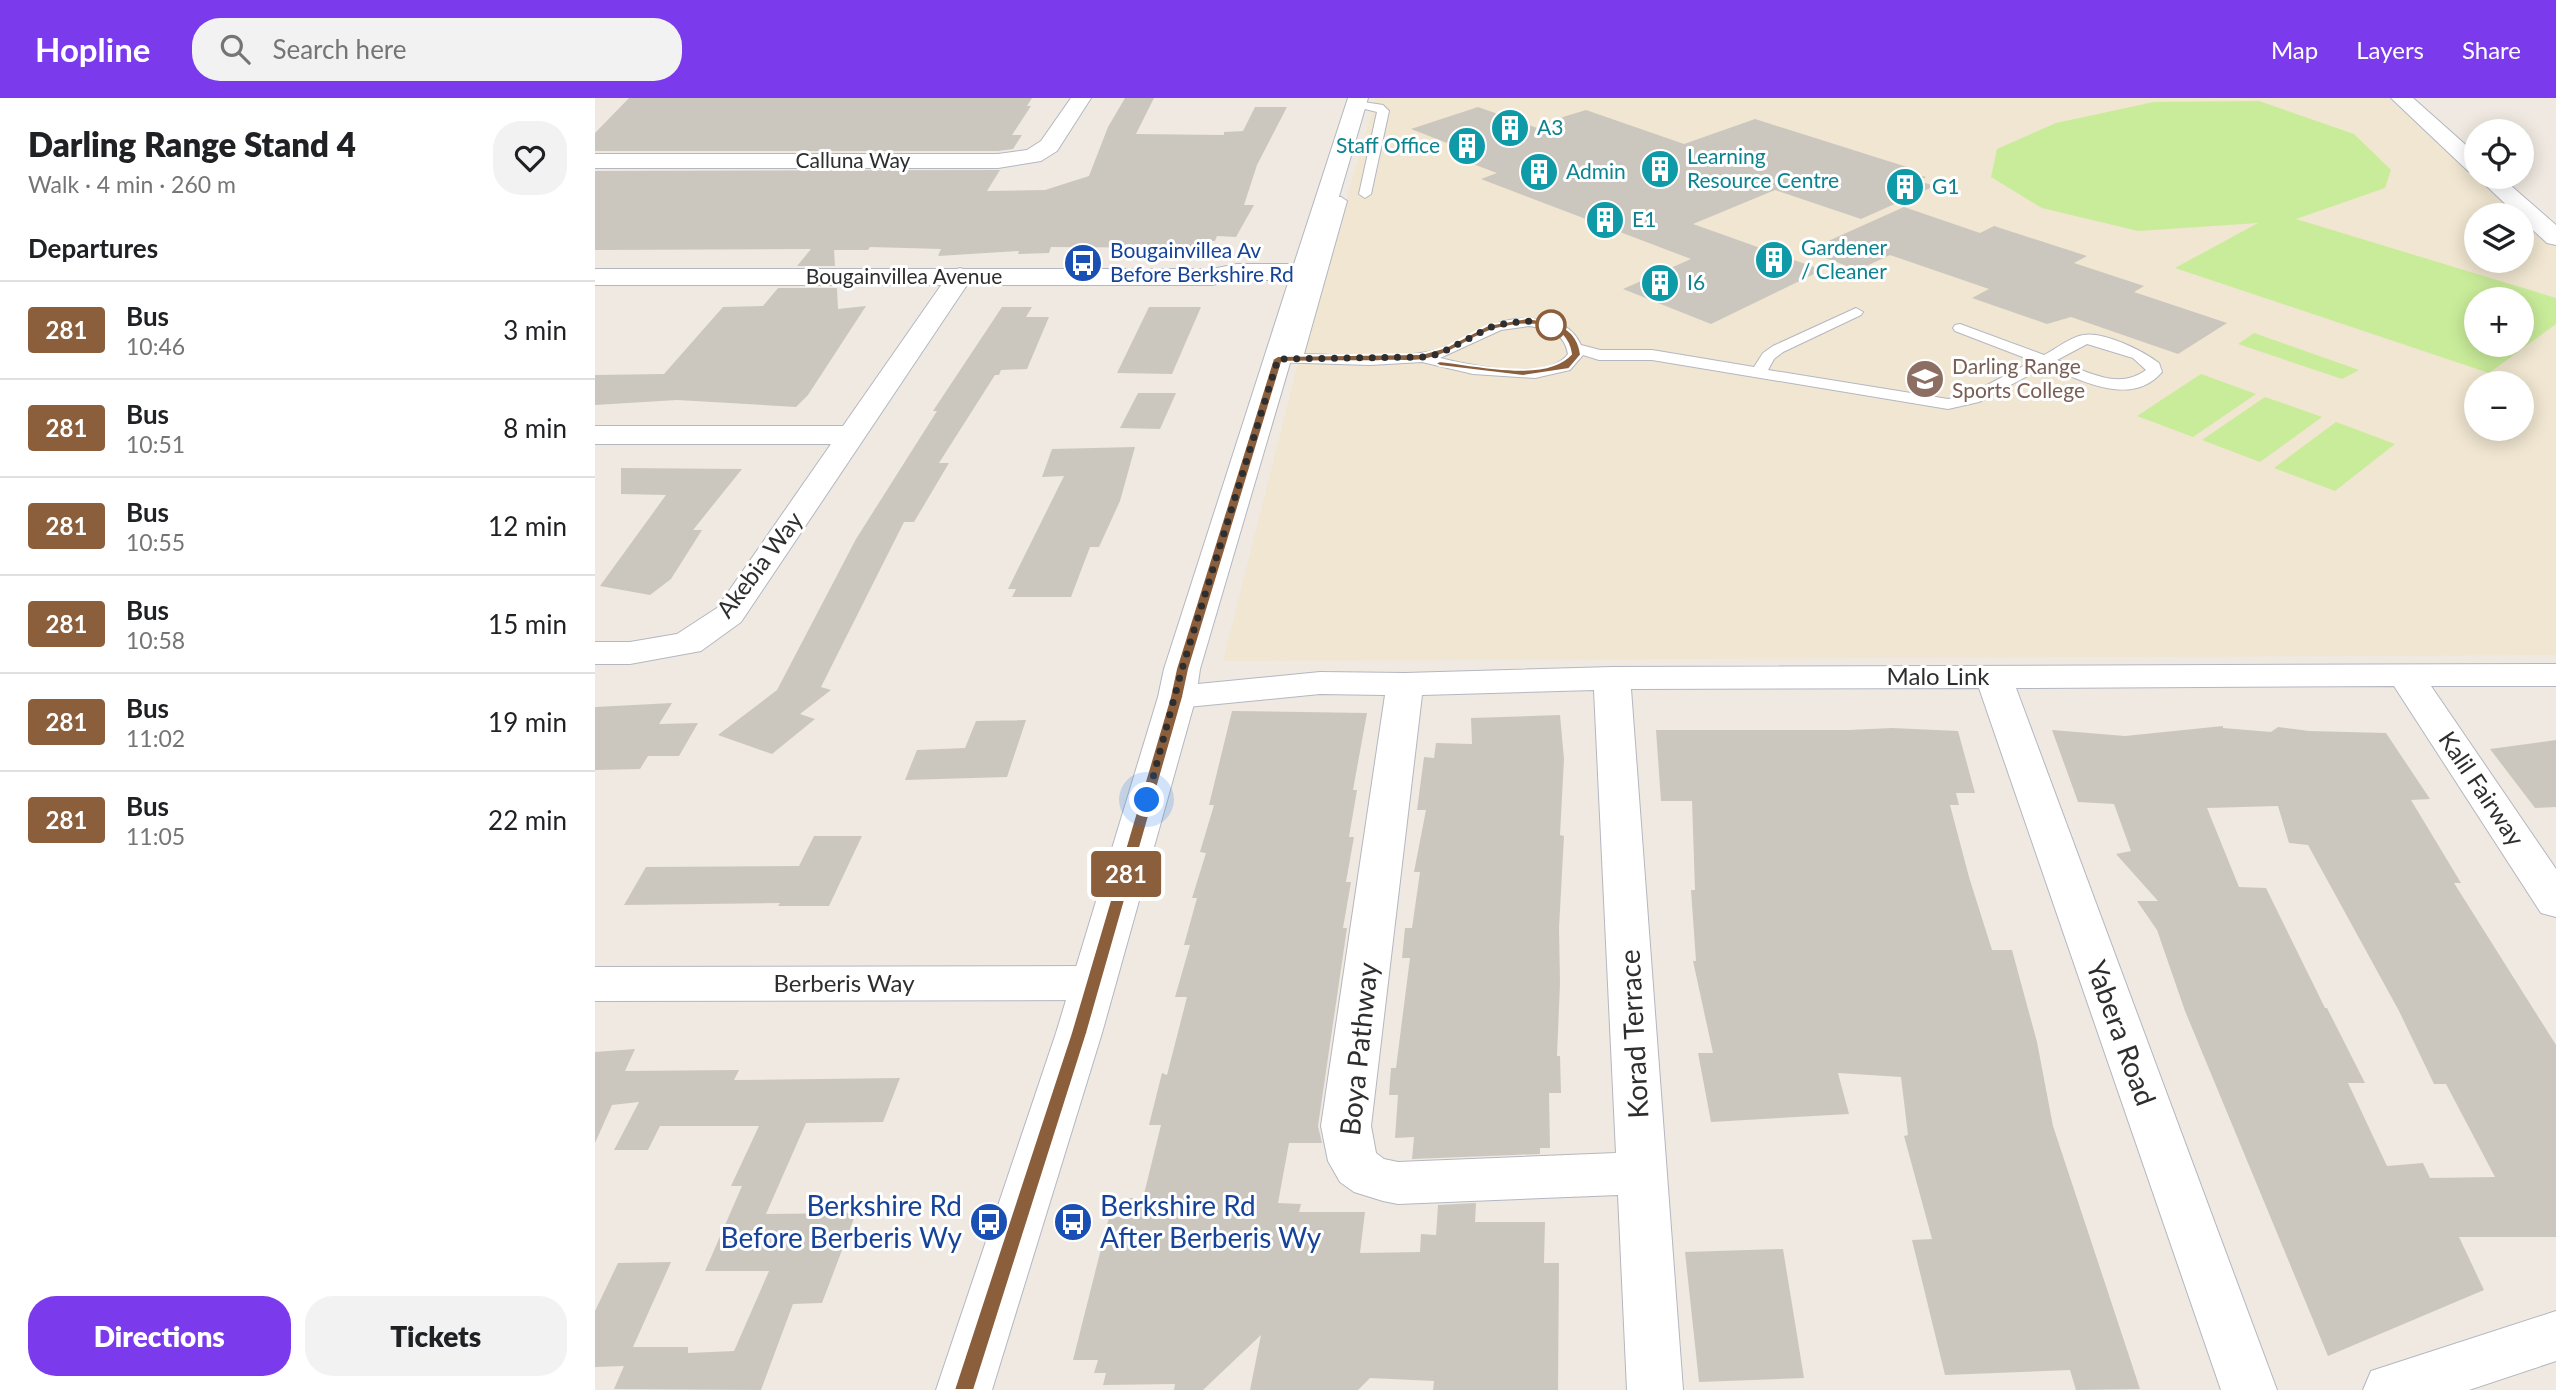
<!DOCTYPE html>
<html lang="en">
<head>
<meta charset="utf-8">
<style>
	body { margin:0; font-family:Lato,sans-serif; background:#f2f2f2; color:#202124; height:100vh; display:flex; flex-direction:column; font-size:26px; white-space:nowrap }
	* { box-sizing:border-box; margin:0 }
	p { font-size:23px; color:#757577 }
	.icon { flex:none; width:38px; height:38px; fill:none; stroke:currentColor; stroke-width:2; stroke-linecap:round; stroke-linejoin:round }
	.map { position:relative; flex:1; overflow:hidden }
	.drawer { display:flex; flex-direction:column; background:#fff; width:595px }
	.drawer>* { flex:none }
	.badge { padding:0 14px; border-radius:5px; font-size:24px; line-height:46px }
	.controls { position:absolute; left:1869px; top:21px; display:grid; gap:14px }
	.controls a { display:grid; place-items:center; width:70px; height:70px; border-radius:50%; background:#fff; box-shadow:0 4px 18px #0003; font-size:35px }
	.you { position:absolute; width:35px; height:35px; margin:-18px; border:5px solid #fff; border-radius:50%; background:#1a73e8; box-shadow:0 0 0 10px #1a73e833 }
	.map>.badge { position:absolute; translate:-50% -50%; box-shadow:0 0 0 4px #fff }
	h2 { padding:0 28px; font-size:26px; line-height:63px }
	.round { display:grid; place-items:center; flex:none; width:74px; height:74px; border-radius:28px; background:#f2f2f2 }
	.summary { display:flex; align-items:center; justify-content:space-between; height:119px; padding:0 28px }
	h1 { font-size:33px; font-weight:800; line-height:52px }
	.button { display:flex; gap:14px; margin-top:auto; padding:14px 28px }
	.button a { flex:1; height:80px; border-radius:28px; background:#7c3aed; color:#fff; font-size:28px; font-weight:800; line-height:80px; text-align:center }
	.button a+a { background:#f2f2f2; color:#202124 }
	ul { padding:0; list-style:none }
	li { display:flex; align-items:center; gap:21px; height:98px; padding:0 28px; border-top:2px solid #e0e0e0 }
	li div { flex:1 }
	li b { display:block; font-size:26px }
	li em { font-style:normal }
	li .badge { min-width:77px; font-weight:700; text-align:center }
	header { display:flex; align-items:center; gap:42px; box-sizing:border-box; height:98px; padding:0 35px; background:#7c3aed; color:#fff }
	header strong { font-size:33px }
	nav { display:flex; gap:38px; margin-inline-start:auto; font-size:24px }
	.search { width:490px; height:63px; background:#f2f2f2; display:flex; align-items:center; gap:18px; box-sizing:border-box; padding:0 24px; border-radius:28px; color:#757577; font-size:26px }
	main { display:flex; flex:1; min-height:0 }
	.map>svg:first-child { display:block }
</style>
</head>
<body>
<header>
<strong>Hopline</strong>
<div class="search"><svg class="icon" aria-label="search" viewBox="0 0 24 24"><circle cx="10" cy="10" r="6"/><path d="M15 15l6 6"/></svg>Search here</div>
<nav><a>Map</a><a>Layers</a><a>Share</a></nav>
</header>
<main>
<section class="drawer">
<div class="summary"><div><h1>Darling Range Stand 4</h1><p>Walk · 4 min · 260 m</p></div><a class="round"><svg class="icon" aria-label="heart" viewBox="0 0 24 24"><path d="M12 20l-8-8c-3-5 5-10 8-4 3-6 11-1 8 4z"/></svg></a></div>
<h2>Departures</h2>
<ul>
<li><span class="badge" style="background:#8b5e3c;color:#fff">281</span><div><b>Bus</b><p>10:46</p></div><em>3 min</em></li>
<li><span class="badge" style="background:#8b5e3c;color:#fff">281</span><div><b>Bus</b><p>10:51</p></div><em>8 min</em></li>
<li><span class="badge" style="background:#8b5e3c;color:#fff">281</span><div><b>Bus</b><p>10:55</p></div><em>12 min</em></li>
<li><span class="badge" style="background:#8b5e3c;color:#fff">281</span><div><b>Bus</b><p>10:58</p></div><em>15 min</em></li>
<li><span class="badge" style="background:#8b5e3c;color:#fff">281</span><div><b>Bus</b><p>11:02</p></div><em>19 min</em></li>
<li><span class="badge" style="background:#8b5e3c;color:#fff">281</span><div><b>Bus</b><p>11:05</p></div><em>22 min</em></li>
</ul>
<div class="button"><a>Directions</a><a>Tickets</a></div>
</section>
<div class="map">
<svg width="1961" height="1292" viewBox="0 0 1961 1292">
	<rect width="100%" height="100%" fill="#efe9e1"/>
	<path fill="#f0e6d1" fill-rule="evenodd" d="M 781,0 L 1793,0 L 1961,147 L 1961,557 L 628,563 L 700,277 ZM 1881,117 L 1927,117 L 1927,163 L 1881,163 ZM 1881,201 L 1927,201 L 1927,247 L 1881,247 ZM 1881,285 L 1927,285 L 1927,331 L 1881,331 Z"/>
	<g fill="#c9ec9a" fill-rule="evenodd">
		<path d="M 1664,3 L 1759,36 L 1796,72 L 1790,90 L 1701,121 L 1961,200 L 1961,226 L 1894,275 L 1580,170 L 1663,125 L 1543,133 L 1447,110 L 1396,79 L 1402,51 L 1461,25 L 1559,4 ZM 1927,201 L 1927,247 L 1881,247 L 1881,201 Z"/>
		<path d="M 1659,235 L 1764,272 L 1747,281 L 1643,246 Z"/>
		<path d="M 1606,276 L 1661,296 L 1598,339 L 1542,318 Z"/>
		<path d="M 1670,299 L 1727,319 L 1665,364 L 1607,342 Z"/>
		<path d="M 1741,324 L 1800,346 L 1740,393 L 1679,370 Z"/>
	</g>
	<g fill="#cbc7bf" fill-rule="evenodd">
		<path d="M 34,0 L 437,0 L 432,8 L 436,8 L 417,37 L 427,37 L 418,51 L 403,53 L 0,53 L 0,35 Z"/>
		<path d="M 530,0 L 559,0 L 541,36 L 629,37 L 629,34 L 648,33 L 660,9 L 692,9 L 662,67 L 649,107 L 659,107 L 641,139 L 622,138 L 620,143 L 602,143 L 599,150 L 456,149 L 454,155 L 423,156 L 424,153 L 343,158 L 346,151 L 275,149 L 273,152 L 239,152 L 240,168 L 202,168 L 216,151 L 0,152 L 0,73 L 405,72 L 392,93 L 450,92 L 494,78 L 513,29 Z"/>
		<path d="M 883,9 L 945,31 L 945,26 L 991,12 L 1089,46 L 1160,21 L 1312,69 L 1307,72 L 1331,79 L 1324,83 L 1340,88 L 1266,121 L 1180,92 L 1098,126 L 1227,172 L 1116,226 L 1028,191 L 1096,161 L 886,81 L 902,75 L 867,62 L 883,57 L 816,31 Z"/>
		<path d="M 1309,109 L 1385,135 L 1399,128 L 1492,158 L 1479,165 L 1549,188 L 1539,194 L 1632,225 L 1583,256 L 1476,219 L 1452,226 L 1377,200 L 1394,191 L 1295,157 L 1263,172 L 1211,153 Z"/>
		<path d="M 183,190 L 242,190 L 243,211 L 271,208 L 213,297 L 201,309 L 82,302 L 0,307 L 0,277 L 69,276 L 128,209 L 168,208 Z"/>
		<path d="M 407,209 L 437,209 L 431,219 L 454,219 L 432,271 L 406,272 L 404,277 L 400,277 L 344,365 L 354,365 L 319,424 L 309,424 L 226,589 L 236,592 L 205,616 L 220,621 L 177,656 L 123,637 L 182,592 L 261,441 L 342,313 L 338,313 Z"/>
		<path d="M 554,209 L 606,209 L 577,276 L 522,275 Z"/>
		<path d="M 543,295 L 581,295 L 565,331 L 525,330 Z"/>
		<path d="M 540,349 L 525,403 L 504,449 L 495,449 L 476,499 L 417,499 L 421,491 L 413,491 L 469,378 L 447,379 L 457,351 Z"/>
		<path d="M 26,370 L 147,371 L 98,432 L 107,432 L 76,481 L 55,497 L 5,488 L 71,397 L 26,396 Z"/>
		<path d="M 77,605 L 64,626 L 103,625 L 84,658 L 53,658 L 45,671 L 0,672 L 0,609 Z"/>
		<path d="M 637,613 L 772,615 L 758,692 L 762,692 L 754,739 L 759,739 L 751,784 L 756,784 L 748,830 L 752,830 L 723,1028 L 727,1045 L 694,1045 L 683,1105 L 706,1106 L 704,1114 L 770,1114 L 765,1155 L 825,1154 L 826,1136 L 841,1137 L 843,1107 L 881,1105 L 880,1124 L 950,1124 L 949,1165 L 964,1165 L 963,1292 L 838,1292 L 839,1283 L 775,1280 L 763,1292 L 655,1292 L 666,1237 L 608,1292 L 579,1292 L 580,1286 L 508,1287 L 511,1275 L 499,1275 L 503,1262 L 478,1262 L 514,1119 L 529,1119 L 534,1100 L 548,1100 L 566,1027 L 554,1027 L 567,975 L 572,977 L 592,899 L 580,899 L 595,847 L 589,847 L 602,800 L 597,800 L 611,755 L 605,754 L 619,707 L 614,707 Z"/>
		<path d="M 965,617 L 969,661 L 965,737 L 969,738 L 964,830 L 965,885 L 962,958 L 965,958 L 966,995 L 954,995 L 955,1050 L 945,1050 L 945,1056 L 817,1061 L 819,1039 L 800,1040 L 803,997 L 794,997 L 796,970 L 801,970 L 815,860 L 807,860 L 810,830 L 817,830 L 825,774 L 819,774 L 831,712 L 822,712 L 829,659 L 839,660 L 841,645 L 877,646 L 876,620 Z"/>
		<path d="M 431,622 L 412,679 L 310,682 L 322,652 L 370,650 L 381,623 Z"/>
		<path d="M 1628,628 L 1628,630 L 1676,634 L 1683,629 L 1714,633 L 1791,635 L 1835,701 L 1816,702 L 1866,785 L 1859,785 L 1961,947 L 1961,1139 L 1864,1139 L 1889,1192 L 1733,1258 L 1590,913 L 1562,832 L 1542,803 L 1563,803 L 1521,756 L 1536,753 L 1519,706 L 1483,704 L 1457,632 L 1530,638 ZM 1683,708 L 1694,745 L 1713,747 L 1804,913 L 1839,986 L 1851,986 L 1900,1079 L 1835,1080 L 1828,1065 L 1792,1068 L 1753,985 L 1770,985 L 1732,910 L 1730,910 L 1671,790 L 1644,789 L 1612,710 Z"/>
		<path d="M 1297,630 L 1363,633 L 1380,695 L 1361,695 L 1364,707 L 1355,707 L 1374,779 L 1397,852 L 1417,852 L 1442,944 L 1458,1028 L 1545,1291 L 1481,1292 L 1475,1272 L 1350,1277 L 1317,1142 L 1337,1141 L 1309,1038 L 1313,1037 L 1306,979 L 1243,975 L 1254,1016 L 1116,1024 L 1103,955 L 1118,955 L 1098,863 L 1101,863 L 1096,792 L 1100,792 L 1097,703 L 1066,703 L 1061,632 L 1254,632 Z"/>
		<path d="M 1961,642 L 1961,709 L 1940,710 L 1895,651 Z"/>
		<path d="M 219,738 L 267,738 L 234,808 L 183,808 L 185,805 L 29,807 L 51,769 L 204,768 Z"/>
		<path d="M 40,951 L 30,973 L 144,972 L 139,982 L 305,980 L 288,1024 L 211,1025 L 171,1116 L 261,1115 L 227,1205 L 198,1206 L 166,1292 L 19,1291 L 29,1268 L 0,1269 L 0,1213 L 23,1165 L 76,1164 L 38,1249 L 93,1249 L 93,1255 L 139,1253 L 174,1173 L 110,1173 L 147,1088 L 136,1088 L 164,1028 L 65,1028 L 53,1052 L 19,1052 L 44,1004 L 17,1007 L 0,1045 L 0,954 Z"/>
		<path d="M 1188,1151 L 1209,1280 L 1104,1284 L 1090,1154 Z"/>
	</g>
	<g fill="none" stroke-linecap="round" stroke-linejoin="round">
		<defs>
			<g id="lane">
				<path d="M 762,3 L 788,7 L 794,13 L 776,96 L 770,100 L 764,96 L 782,14 L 758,8 L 756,6 Z"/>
				<path d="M 746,99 L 752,103 L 709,256 C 749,257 792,261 832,254 C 878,246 894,213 948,222 C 966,224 978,230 986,247 L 1005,252 L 1057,252 L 1159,269 L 1168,255 L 1178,248 L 1261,210 L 1268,214 L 1266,217 L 1188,254 L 1179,261 L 1173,272 L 1353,301 L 1373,297 L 1438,263 L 1360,233 L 1358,230 L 1360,227 L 1365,226 L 1449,257 C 1461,251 1475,239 1488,237 C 1509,233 1548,253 1564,265 L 1567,274 C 1536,310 1486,282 1451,268 L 1384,304 L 1353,311 L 1057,262 L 1004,262 L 988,257 L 975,272 L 940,280 L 878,276 L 827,264 L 775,267 L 678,264 L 675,261 L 678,258 L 694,256 L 739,107 L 726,103 L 732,99 ZM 934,228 C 954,231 969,234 973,256 C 951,285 876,267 845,260 L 906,232 ZM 1492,246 L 1538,260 L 1551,272 C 1523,293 1491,273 1462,262 Z"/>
			</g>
			<g id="street">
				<path d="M 476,0 L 496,0 L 462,53 L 446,63 L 403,70 L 0,70 L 0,56 L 403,56 L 432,52 L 446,43 Z"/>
				<path d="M 1796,0 L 1818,0 L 1881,56 L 1881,75 L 1873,73 Z"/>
				<path d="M 1882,79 L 1906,79 L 1961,127 L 1961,147 L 1952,145 L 1927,122 L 1927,117 L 1922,117 Z"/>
				<path d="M 365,170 L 374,173 L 378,178 L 146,524 L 106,553 L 35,566 L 0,566 L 0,544 L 35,544 L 82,536 L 122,510 L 236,346 L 0,346 L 0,328 L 248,328 L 356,173 Z"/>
				<path d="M 1961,566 L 1961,588 L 1836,588 L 1961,771 L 1961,819 L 1946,815 L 1799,588 L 1421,590 L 1682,1292 L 1626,1292 L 1384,590 L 1036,591 L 1088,1292 L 1032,1292 L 1023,1097 L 803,1106 L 788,1103 L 759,1094 L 745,1084 L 733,1063 L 726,1028 L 790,597 L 725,596 L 582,610 L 569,607 L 563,599 L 569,591 L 582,588 L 725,574 L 810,575 L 1017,569 ZM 999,592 L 1021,1055 L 803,1064 L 789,1061 L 781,1055 L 776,1028 L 827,597 Z"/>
				<path d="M 498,868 L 514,873 L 521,885 L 514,897 L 498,902 L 0,903 L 0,869 Z"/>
				<path d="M 1961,1213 L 1961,1263 L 1874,1292 L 1768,1292 L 1776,1273 Z"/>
			</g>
			<path id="secondary" d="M 753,0 L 773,0 L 605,571 L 601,599 L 507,935 L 397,1292 L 341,1292 L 461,935 L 563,599 L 569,571 L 694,182 L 642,182 L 617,187 L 0,187 L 0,171 L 617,171 L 642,166 L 699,166 Z"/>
		</defs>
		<use href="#lane" stroke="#b4b7c1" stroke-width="2"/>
		<use href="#street" stroke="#b4b7c1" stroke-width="2"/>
		<use href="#secondary" stroke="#b4b7c1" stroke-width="2"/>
		<use href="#lane" fill="#fff" fill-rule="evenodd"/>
		<use href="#street" fill="#fff" fill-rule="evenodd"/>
		<use href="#secondary" fill="#fff" fill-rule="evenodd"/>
	</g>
	<path fill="#8b5e3c" stroke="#fff" stroke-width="2" d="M 932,220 C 958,225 982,226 986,257 L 974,271 L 928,278 L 845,268 L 840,265 L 845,263 C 880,267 951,284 976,256 C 971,221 928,224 901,231 C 875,238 856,258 827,262 C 813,264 798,262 784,263 C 752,263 720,263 687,264 L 594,571 L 588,599 L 492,935 L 379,1292 L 359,1292 L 476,935 L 575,599 L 581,571 L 678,261 L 683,258 L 827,256 L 851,249 L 893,227 Z"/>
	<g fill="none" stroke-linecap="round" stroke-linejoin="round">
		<path stroke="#2e2e2e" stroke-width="7" stroke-dasharray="0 12.6" d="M 552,702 L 587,571 L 683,261 L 827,259 L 844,256 L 896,229 L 913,225 L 932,223 L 963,229 L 956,227"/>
	</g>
	<defs>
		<symbol id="building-disc" viewBox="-11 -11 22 22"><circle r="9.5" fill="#0f9aa8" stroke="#fff"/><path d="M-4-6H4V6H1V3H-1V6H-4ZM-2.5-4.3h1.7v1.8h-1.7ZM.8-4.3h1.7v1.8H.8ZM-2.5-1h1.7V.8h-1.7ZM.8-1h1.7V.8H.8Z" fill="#fff"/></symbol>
		<symbol id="bus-disc" viewBox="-11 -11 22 22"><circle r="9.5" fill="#1a4fb4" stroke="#fff"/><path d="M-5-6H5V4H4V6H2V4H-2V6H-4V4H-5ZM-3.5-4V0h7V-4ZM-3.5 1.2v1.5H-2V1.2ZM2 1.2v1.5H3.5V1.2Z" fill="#fff"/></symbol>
		<symbol id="school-disc" viewBox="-11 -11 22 22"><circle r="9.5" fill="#8d6e63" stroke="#fff"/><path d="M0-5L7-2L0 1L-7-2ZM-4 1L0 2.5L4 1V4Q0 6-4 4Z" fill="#fff"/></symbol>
	</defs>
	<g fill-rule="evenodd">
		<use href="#building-disc" x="893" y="8" width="44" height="44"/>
		<use href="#building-disc" x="850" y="26" width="44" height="44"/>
		<use href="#building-disc" x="1043" y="49" width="44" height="44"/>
		<use href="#building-disc" x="922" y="52" width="44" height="44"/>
		<use href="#building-disc" x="1288" y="67" width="44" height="44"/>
		<use href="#building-disc" x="988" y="100" width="44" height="44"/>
		<use href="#building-disc" x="1157" y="140" width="44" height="44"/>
		<use href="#bus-disc" x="466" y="143" width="44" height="44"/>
		<use href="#building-disc" x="1043" y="163" width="44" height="44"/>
		<use href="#school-disc" x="1308" y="259" width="44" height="44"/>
		<use href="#bus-disc" x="372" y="1102" width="44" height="44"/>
		<use href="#bus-disc" x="456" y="1102" width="44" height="44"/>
	</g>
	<circle fill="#fff" stroke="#8b5e3c" stroke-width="3.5" cx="956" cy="227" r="14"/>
	<g text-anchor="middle" stroke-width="6" stroke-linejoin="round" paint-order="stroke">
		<g font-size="21" fill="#0d838f" stroke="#fff" text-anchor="start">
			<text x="942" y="37">A3</text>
			<text x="845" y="55" text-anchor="end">Staff Office</text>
			<text x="1092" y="66">Learning<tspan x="1092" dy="24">Resource Centre</tspan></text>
			<text x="971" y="81">Admin</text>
			<text x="1337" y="96">G1</text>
			<text x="1037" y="129">E1</text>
			<text x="1206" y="157">Gardener<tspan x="1206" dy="24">/ Cleaner</tspan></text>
			<text x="1092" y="192">I6</text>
		</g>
		<g font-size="21" fill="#2e2e2e" stroke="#fff">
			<text x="258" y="70">Calluna Way</text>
			<text x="309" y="186">Bougainvillea Avenue</text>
		</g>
		<g font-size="21" fill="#164399" stroke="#fff" text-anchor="start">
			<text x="515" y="160">Bougainvillea Av<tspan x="515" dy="24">Before Berkshire Rd</tspan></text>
		</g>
		<g font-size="21" fill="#785e54" stroke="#fff" text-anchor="start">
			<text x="1357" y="276">Darling Range<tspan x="1357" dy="24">Sports College</tspan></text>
		</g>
		<g font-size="24" fill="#2e2e2e" stroke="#fff">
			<text transform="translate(165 467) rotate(-53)" y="8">Akebia Way</text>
			<text x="1343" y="587">Malo Link</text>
			<text transform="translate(1886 691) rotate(56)" y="8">Kalil Fairway</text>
			<text x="249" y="894">Berberis Way</text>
		</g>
		<g font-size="28" fill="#2e2e2e" stroke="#fff">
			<text transform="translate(1526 935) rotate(70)" y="10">Yabera Road</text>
			<text transform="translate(1039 936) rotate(-93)" y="10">Korad Terrace</text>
			<text transform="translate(764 951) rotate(-84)" y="10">Boya Pathway</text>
		</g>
		<g font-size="28" fill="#164399" stroke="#fff" text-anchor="end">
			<text x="367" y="1118">Berkshire Rd<tspan x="367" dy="32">Before Berberis Wy</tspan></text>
			<text x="505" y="1118" text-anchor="start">Berkshire Rd<tspan x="505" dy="32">After Berberis Wy</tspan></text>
		</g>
	</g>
</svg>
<div class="controls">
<a><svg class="icon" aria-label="locate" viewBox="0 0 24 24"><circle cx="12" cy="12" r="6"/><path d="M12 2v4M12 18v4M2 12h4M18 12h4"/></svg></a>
<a><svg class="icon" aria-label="layers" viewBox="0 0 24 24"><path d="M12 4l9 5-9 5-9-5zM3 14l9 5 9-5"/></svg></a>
<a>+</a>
<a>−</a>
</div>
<div class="you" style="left:552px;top:702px"></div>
<b class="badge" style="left:531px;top:776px;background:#8b5e3c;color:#fff">281</b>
</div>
</main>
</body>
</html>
